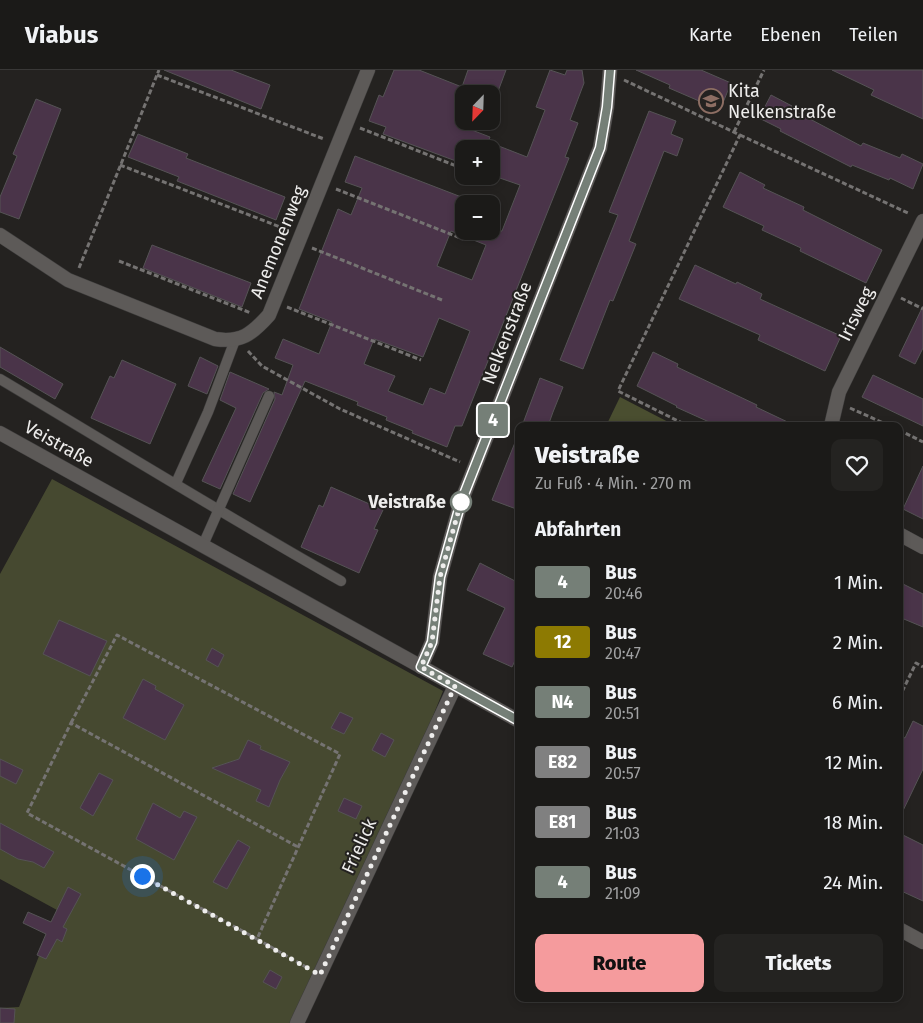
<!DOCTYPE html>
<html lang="de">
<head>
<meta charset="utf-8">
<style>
	body { margin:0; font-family:"Fira Sans",sans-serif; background:#242321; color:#f1f3f6; height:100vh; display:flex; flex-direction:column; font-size:19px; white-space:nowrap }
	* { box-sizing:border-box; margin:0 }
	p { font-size:16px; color:#a0a1a2 }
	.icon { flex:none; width:28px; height:28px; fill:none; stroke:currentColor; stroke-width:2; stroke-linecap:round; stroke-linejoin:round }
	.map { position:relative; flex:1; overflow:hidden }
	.details { position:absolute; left:515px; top:352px; width:388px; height:580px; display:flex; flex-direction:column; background:#1b1a18; border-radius:10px; box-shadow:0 2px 8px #0003,0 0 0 1px #393837 }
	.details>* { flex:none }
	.badge { padding:0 10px; border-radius:4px; font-size:18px; line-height:32px }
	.needle { width:32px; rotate:203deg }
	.buttons { position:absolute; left:455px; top:15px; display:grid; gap:10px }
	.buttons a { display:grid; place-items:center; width:45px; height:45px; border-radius:10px; background:#1b1a18; box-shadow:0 2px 8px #0003,0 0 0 1px #393837; font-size:25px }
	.you { position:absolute; width:25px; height:25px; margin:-12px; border:4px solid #fff; border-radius:50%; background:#1a73e8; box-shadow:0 0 0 8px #1a73e833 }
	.map>.badge { position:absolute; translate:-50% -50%; box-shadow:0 0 0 2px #fff }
	h2 { padding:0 20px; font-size:19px; line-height:45px }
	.round { display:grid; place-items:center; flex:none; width:52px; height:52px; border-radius:10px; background:#242321 }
	.summary { display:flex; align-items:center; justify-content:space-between; height:85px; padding:0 20px }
	h1 { font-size:24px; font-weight:800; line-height:38px }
	.primary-button { display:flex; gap:10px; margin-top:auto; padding:10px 20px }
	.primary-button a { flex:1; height:58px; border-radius:10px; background:#f59b9d; color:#111; font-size:20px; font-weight:800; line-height:58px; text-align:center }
	.primary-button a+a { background:#242321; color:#f1f3f6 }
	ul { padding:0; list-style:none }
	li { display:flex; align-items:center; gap:15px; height:60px; padding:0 20px }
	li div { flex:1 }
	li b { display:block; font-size:19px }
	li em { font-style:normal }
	li .badge { min-width:55px; font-weight:700; text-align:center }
	header { display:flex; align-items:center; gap:30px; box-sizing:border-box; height:70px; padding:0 25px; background:#1b1a18; border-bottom:1px solid #393837 }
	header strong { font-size:24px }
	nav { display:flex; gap:28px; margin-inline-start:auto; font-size:18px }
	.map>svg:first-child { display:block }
</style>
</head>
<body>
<header>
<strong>Viabus</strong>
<nav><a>Karte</a><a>Ebenen</a><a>Teilen</a></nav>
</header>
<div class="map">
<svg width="923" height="953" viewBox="0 0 923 953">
	<rect width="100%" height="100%" fill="#242220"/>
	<path fill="#464930" d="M 52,409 L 443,621 L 429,656 L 290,953 L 0,953 L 0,938 L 19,937 L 57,840 L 0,809 L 0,504 Z"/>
	<path fill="#4a4e30" d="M 620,327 L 676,356 L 606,356 Z"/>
	<g fill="#4a3449" stroke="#555355" fill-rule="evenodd">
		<path d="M 164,0 L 231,0 L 270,15 L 261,39 Z"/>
		<path d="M 394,0 L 419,0 L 462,17 L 468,0 L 506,0 L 497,24 L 464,24 L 464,57 L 490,67 L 485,79 L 464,79 L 464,94 L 383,64 L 386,57 L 369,51 L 379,25 L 383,27 Z"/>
		<path d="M 550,0 L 565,5 L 567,0 L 582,0 L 584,13 L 570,50 L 578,53 L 565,87 L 569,88 L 462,356 L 455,356 L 447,377 L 412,363 L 413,361 L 386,350 L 387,347 L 357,335 L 358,332 L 305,311 L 250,432 L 233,424 L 275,329 L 274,322 L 282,325 L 293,295 L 275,288 L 283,269 L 319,284 L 332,252 L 299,239 L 338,139 L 351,145 L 362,118 L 345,112 L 355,86 L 464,128 L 464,161 L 502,161 L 520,115 L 491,105 L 491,73 L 527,87 L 545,40 L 536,37 ZM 451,161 L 486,175 L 472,210 L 437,196 ZM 439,248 L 470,261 L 445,324 L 430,318 L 423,335 L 388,321 L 395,306 L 364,294 L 374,269 L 423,287 Z"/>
		<path d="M 636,0 L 701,0 L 731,13 L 720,40 L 669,18 L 670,15 Z"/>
		<path d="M 832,0 L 923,0 L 923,49 L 871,25 L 874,20 Z"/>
		<path d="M 771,25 L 792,36 L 791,39 L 861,76 L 863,73 L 900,88 L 902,84 L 923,94 L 913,119 L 890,108 L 889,110 L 852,95 L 851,97 L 780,61 L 781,59 L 759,48 Z"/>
		<path d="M 36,29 L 61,39 L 19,149 L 0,142 L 0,127 L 17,86 L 13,84 Z"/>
		<path d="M 649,41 L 676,51 L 671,64 L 683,69 L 677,86 L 664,81 L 629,171 L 636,174 L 613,231 L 610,230 L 583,299 L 560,290 L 618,145 L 609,142 Z"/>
		<path d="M 138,64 L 188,84 L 186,88 L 285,127 L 276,150 L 177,111 L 179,107 L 128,87 Z"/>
		<path d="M 740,102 L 765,115 L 763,118 L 804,137 L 803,140 L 882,180 L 866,213 L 800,181 L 801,178 L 762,160 L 764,156 L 723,137 Z"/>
		<path d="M 152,175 L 251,213 L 242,237 L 143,198 Z"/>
		<path d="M 695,195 L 736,214 L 737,212 L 762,224 L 760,229 L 841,266 L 825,301 L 758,270 L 760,265 L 679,229 Z"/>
		<path d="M 923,236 L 923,278 L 915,294 L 899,286 Z"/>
		<path d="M 0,277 L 63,314 L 55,329 L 0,297 Z"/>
		<path d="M 653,282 L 678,294 L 677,297 L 757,335 L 756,337 L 796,356 L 718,356 L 676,337 L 677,336 L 637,316 Z"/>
		<path d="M 200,287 L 218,296 L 207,324 L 188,316 Z"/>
		<path d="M 122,290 L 176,314 L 150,374 L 91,348 L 110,306 L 114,308 Z"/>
		<path d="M 230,302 L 269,319 L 263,323 L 220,419 L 202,411 L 236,338 L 220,330 Z"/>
		<path d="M 873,305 L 923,329 L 923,356 L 862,327 Z"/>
		<path d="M 540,308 L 563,317 L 553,342 L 548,356 L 522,356 Z"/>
		<path d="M 518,365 L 519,365 L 519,440 L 492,430 Z"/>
		<path d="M 923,396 L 923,449 L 903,439 Z"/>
		<path d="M 331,417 L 383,440 L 374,459 L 378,460 L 359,503 L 301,477 L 319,435 L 323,437 Z"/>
		<path d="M 480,493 L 517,512 L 519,508 L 519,582 L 512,597 L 483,584 L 505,538 L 467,520 Z"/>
		<path d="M 899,512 L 923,524 L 923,557 L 899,547 Z"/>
		<path d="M 59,550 L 107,571 L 90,606 L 43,584 Z"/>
		<path d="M 212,578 L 224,585 L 218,597 L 206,590 Z"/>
		<path d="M 143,609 L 156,616 L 155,619 L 184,635 L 165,670 L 123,648 Z"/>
		<path d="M 340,642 L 353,648 L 344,664 L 331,658 Z"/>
		<path d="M 913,651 L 923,656 L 923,699 L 899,749 L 899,665 L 905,668 Z"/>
		<path d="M 381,663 L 394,670 L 385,687 L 372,680 Z"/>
		<path d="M 248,670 L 261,676 L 260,679 L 290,692 L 280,710 L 269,737 L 256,731 L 261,720 L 212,698 L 239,689 Z"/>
		<path d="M 0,689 L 23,700 L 16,714 L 0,706 Z"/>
		<path d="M 99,703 L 113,710 L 93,746 L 80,738 Z"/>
		<path d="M 344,728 L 362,736 L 356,749 L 338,741 Z"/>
		<path d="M 153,733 L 180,748 L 184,741 L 197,747 L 174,790 L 136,769 Z"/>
		<path d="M 0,753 L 54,782 L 44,798 L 33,792 L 18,789 L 0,779 Z"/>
		<path d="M 899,763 L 923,775 L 923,831 L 899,820 Z"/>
		<path d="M 238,770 L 250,777 L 227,819 L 213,812 Z"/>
		<path d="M 68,817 L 81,824 L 63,857 L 67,859 L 62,872 L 57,869 L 46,889 L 37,885 L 46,864 L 23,853 L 28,842 L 51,852 Z"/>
		<path d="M 270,900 L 282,907 L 276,919 L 263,912 Z"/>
		<path d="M 0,938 L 15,939 L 14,953 L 0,953 Z"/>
	</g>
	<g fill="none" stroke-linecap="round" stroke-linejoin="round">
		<defs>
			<g id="service">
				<path d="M 0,309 C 114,377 226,446 341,511"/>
				<path d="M 176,413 L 208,342 L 235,270"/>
				<path d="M 203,475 L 269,326"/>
			</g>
			<g id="minor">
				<path d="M 0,165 L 68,210 L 215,269 C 241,273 252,264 269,245 L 368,0"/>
				<path d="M 831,356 L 839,322 L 923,151"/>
				<path d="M 0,363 L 519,651"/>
				<path d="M 899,464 L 923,477"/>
				<path d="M 421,597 L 432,572 L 440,507 L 461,432 L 600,78 L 607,37 L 610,0"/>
				<path d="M 899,859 L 923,872"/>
				<path d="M 297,953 L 455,616"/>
			</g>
		</defs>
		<use href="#service" stroke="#3e3d3c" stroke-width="11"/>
		<use href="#minor" stroke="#3e3d3c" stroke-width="15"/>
		<g stroke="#757372" stroke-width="3" stroke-dasharray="5 2.5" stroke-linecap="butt">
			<path d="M 157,5 L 324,69"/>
			<path d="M 624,10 L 740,65 L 618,321 L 688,356"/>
			<path d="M 360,58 L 464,99"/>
			<path d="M 734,62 L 764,0"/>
			<path d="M 740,65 L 910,144"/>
			<path d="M 120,95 L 288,160"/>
			<path d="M 481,106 L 484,107"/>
			<path d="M 336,119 L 463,169"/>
			<path d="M 312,178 L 442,230"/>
			<path d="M 119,191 L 251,243"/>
			<path d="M 79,198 L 159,0"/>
			<path d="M 901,228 L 923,239"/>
			<path d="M 287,237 L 421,290"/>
			<path d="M 248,281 L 262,296 L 340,339 L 460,392"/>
			<path d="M 850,338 L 890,356"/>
			<path d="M 899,360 L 923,372"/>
			<path d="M 899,628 L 916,593 L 923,597"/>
			<path d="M 71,653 L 117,565 L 340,684 L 257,869 L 306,897"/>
			<path d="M 257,869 L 27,743 L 71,653 L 298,777"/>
		</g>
		<use href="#service" stroke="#5d5a58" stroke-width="10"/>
		<use href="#minor" stroke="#5d5a58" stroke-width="14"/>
	</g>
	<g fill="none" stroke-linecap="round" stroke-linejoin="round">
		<defs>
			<path id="line" d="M 519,651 L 421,597 L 432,572 L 440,507 L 461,432 L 600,78 L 607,37 L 610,0"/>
		</defs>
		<use href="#line" stroke="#fff" stroke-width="11"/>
		<use href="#line" stroke="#757f77" stroke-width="8"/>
		<path stroke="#eeedec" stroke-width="5" stroke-dasharray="0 9" d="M 142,806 L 320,905 L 455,616 L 421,597 L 432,572 L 440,507 L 461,432"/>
	</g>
	<defs>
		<symbol id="school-ring" viewBox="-11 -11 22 22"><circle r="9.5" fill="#242220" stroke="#8d6e63" stroke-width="1.5"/><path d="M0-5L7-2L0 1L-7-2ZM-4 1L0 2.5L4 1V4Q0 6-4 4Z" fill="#8d6e63"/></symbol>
	</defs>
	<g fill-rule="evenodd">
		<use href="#school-ring" x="697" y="17" width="28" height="28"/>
	</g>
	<circle fill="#fff" stroke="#757f77" stroke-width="2.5" cx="461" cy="432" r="10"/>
	<g text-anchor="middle" stroke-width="4" stroke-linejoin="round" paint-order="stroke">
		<g font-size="18" fill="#eeedec" stroke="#242220" text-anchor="start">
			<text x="728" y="27">Kita<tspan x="728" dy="21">Nelkenstraße</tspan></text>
		</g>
		<g font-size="18" fill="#eeedec" stroke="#242220">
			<text transform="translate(278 172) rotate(-68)" y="6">Anemonenweg</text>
			<text transform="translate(856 244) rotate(-64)" y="6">Irisweg</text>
			<text transform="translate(507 263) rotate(-69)" y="6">Nelkenstraße</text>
			<text transform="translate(59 374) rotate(29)" y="6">Veistraße</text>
			<text transform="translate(359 776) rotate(-65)" y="6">Frielick</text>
		</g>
		<g font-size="18" font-weight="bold" fill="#eeedec" stroke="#242220" text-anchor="end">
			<text x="446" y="438">Veistraße</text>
		</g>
	</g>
</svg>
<div class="buttons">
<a><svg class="needle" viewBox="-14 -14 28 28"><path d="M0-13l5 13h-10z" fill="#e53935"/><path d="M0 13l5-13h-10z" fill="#a0a1a2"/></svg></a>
<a>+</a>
<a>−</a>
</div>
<div class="you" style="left:142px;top:806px"></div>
<b class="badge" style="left:493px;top:350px;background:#757f77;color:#fff">4</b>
<section class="details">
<div class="summary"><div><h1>Veistraße</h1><p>Zu Fuß · 4 Min. · 270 m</p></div><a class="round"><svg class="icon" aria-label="heart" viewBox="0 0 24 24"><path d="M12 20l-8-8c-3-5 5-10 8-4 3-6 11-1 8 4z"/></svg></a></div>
<h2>Abfahrten</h2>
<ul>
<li><span class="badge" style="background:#757f77;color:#fff">4</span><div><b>Bus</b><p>20:46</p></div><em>1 Min.</em></li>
<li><span class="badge" style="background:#8d7a02;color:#fff">12</span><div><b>Bus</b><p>20:47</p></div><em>2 Min.</em></li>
<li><span class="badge" style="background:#757f77;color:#fff">N4</span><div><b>Bus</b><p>20:51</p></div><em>6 Min.</em></li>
<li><span class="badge" style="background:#808080;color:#fff">E82</span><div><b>Bus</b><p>20:57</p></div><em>12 Min.</em></li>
<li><span class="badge" style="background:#808080;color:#fff">E81</span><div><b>Bus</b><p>21:03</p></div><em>18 Min.</em></li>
<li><span class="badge" style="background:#757f77;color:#fff">4</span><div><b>Bus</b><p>21:09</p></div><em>24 Min.</em></li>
</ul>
<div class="primary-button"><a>Route</a><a>Tickets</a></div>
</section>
</div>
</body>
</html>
